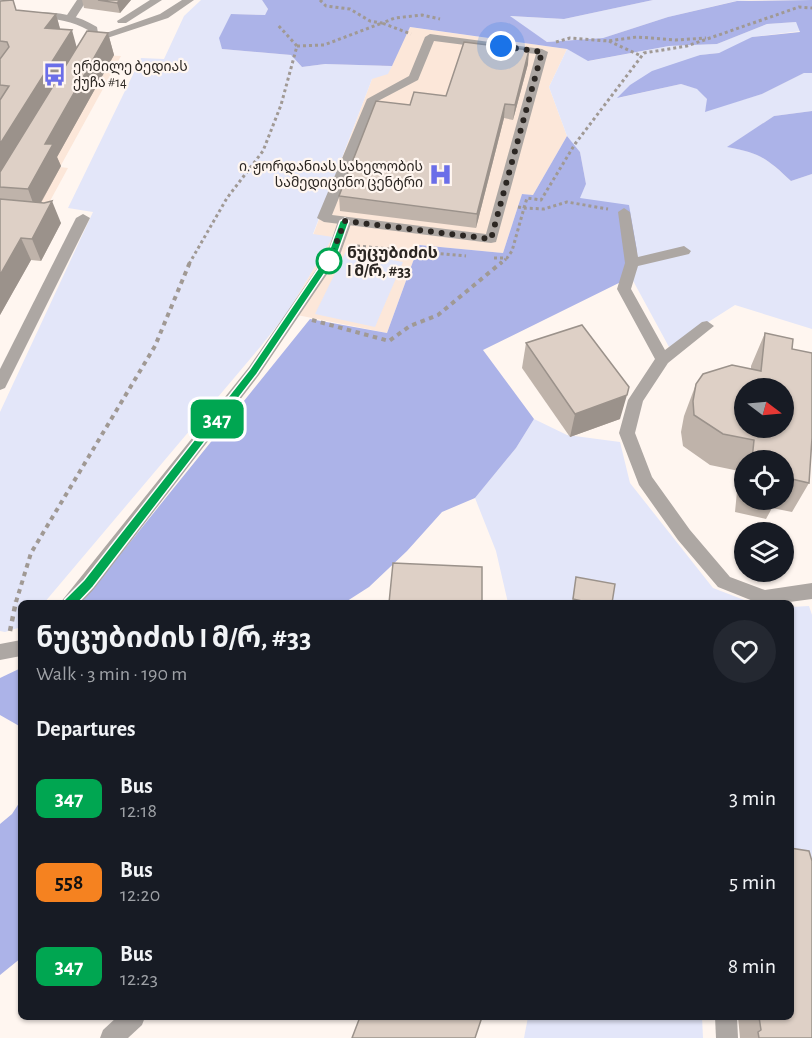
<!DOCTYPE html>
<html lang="en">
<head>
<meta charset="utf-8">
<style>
	body { margin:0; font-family:"Alegreya Sans","Noto Sans Georgian",sans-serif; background:#242831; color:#f1f3f6; height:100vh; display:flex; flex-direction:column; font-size:22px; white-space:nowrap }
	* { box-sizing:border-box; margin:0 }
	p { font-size:20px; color:#9ea1a6 }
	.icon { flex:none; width:33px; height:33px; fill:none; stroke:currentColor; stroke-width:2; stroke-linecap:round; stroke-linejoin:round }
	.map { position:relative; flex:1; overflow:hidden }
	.drawer { position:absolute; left:18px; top:600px; width:776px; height:420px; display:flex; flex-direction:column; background:#171b24; border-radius:9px; box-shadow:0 2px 4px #0004 }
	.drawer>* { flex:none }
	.badge { padding:0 12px; border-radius:9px; font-size:21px; line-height:39px }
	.needle { width:39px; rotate:106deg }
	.tools { position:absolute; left:734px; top:378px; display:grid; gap:12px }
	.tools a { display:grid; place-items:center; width:60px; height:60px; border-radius:50%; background:#171b24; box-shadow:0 2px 4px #0004; font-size:30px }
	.you { position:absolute; width:30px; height:30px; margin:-15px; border:4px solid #fff; border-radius:50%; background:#1a73e8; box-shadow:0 0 0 9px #1a73e833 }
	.map>.badge { position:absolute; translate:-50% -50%; box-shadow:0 0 0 3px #fff }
	h2 { padding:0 18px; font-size:22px; line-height:54px }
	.round { display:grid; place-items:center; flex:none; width:63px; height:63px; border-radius:32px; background:#242831 }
	.overview { display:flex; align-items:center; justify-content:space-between; height:102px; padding:0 18px }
	h1 { font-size:28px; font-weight:700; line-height:45px }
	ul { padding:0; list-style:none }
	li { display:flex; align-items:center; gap:18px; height:84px; padding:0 18px }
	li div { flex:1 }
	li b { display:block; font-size:22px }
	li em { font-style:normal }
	li .badge { min-width:66px; font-weight:700; text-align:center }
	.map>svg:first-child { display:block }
</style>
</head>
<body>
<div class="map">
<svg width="812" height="1038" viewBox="0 0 812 1038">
	<rect width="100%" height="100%" fill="#fff6f0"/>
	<g fill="#fce7d9">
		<path d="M 409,27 L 567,49 L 549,87 L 567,136 L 533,195 L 522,194 L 503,253 L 419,245 L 387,333 L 287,313 L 332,238 L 313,235 L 372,79 Z"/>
		<path d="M 103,55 L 121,56 L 60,167 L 68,168 L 44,212 L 14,209 Z"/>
	</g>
	<g fill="#e3e6f9">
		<path d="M 201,0 L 262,0 L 268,9 L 265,15 L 231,14 L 222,49 L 291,55 L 302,67 L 325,64 L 392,66 L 388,74 L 372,79 L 313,234 L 333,237 L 287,313 L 261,346 L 44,603 L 21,603 L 21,627 L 5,632 L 0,631 L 0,412 L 93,212 L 68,208 L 141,58 L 164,59 L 184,16 Z"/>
		<path d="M 653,0 L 750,0 L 736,1 L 668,17 L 603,38 L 547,42 L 508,16 L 564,19 Z"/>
		<path d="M 796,22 L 801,31 L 752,37 L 733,48 L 719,53 L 700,55 L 683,62 L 618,98 L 681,84 L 698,89 L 708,100 L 705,111 L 762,94 L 804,73 L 812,73 L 812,111 L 774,116 L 728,147 C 761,153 767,159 791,181 L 812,174 L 812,329 L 735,305 L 669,347 L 631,277 L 579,198 L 586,184 L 580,152 L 567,136 L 549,87 L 567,49 L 589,61 L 669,46 L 717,44 L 767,24 Z"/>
		<path d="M 346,251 L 403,262 L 375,327 L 315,314 Z"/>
		<path d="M 534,419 L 567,435 L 620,442 L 630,483 L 713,588 L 752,603 L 508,603 L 496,551 L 475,498 L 516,448 Z"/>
		<path d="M 809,606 L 812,615 L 812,864 L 791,861 L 791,607 Z"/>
		<path d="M 528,1017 L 702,1017 L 703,1038 L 524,1038 Z"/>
	</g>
	<g fill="#acb3e8">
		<path d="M 262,0 L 653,0 L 564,19 L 510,16 L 547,42 L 603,38 L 668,17 L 737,1 L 812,0 L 812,73 L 804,73 L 762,94 L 705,112 L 707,99 L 697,89 L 681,84 L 617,98 L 630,85 L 652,71 L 700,55 L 719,53 L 752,37 L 800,32 L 796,22 L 767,24 L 717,44 L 669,46 L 588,61 L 567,49 L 410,27 L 392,66 L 325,64 L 302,67 L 291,55 L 222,49 L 219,38 L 231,14 L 265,15 L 268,9 Z"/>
		<path d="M 812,111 L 812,174 L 791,181 C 767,159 761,153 727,147 L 774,116 Z"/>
		<path d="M 567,136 L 580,152 L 586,184 L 580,198 L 629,205 L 637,251 L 631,277 L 483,350 L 534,419 L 516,448 L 475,498 L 442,512 L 407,551 L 369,587 L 344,603 L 81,603 L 310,319 L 387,333 L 419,245 L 503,253 L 522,194 L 533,195 Z"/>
		<path d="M 21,668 L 21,727 L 0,715 L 0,678 Z"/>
		<path d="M 21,800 L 21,958 L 0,975 L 0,824 L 12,814 Z"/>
	</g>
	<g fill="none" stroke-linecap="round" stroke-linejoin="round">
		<g stroke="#a09994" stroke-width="3" stroke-dasharray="3 3" stroke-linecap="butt">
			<path d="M 320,0 L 326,6 L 350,9 L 370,21 L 382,23 L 395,18 L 422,15 L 440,19"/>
			<path d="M 609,41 L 641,56"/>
			<path d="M 556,42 L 570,38 L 608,41 L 637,37 L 676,40 L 706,38"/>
			<path d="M 297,46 L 324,45 L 382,23 L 411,34"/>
			<path d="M 518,207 L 524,208 L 527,198 L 541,200 L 575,144 L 644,53 L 687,46 L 799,7 L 812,8"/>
			<path d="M 357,246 L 466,256"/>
			<path d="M 494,258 L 507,258 L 512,251 L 524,208 L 544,209 L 567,202 L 608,209"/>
			<path d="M 189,264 L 227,198 L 263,151 L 281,105 L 297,46 L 277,24"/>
			<path d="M 500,264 L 506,259"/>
		</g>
		<g stroke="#a09994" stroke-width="4" stroke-dasharray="4.5 4.5" stroke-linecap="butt">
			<path d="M 312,320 L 389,341 L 410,326 L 438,315 L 502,262"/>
			<path d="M 16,602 L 31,553 L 155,346 L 190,262"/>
		</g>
		<path stroke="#a09994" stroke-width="4.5" stroke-dasharray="5 5" stroke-linecap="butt" d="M 10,631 L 16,601"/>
		<g fill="#ada7a3" fill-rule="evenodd">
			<path d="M 77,0 L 87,0 L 74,20 L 66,20 L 65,18 Z"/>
			<path d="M 150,0 L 162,0 L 126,23 L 118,23 L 117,21 Z"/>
			<path d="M 182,0 L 194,0 L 168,18 L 98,41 L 90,41 L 89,39 L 160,14 Z"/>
			<path d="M 430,34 L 542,49 L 548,52 L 496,242 L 491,243 L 324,222 L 317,218 L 367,99 L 409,76 L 425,37 ZM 434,41 L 536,54 L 486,234 L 332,215 L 378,101 L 418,80 Z"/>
			<path d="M 624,208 L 630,212 L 638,257 L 684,246 L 691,251 L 689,254 L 638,266 L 631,289 L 665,350 L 702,322 L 707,321 L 714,326 L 668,363 L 643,401 L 635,433 L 652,477 L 690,530 L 730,577 L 765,590 L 812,583 L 812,599 L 782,603 L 758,603 L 718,587 L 678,540 L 639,485 L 619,433 L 628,400 L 655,359 L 617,289 L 625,263 L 618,212 Z"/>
			<path d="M 83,214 L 90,218 L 5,388 L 0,390 L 0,369 L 76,218 Z"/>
			<path d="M 117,1017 L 145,1017 L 142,1025 L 128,1038 L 100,1038 L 103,1030 Z"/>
			<path d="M 715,1017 L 737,1017 L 738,1038 L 716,1038 Z"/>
		</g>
		<g fill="#ada7a3" fill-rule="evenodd">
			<path d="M 36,12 C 58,12 78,15 97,27 L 99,39 L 90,54 L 86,55 L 80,52 L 89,39 L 88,30 C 60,14 30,18 0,22 L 0,16 Z"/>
			<path d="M 345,217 L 352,221 L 340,255 L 259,375 L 94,589 L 81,603 L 60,603 L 249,367 L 327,254 L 338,221 Z"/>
			<path d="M 21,640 L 21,656 L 0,660 L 0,644 Z"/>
		</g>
	</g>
	<g fill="#bfb3aa" fill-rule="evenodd">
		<path d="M 82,0 L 131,0 L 120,13 L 84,8 Z"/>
		<path d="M 0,1 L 16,10 L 56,14 L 60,29 L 77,47 L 108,33 L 114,55 L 57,157 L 61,166 L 41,203 L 61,223 L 41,261 L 31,260 L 0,315 Z"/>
		<path d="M 528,64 L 513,120 L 504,118 L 476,228 L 340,211 L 339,196 L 410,105 L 446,96 Z"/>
		<path d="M 765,333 L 792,349 L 809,483 L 792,512 L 772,508 L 766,519 L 735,512 L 739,471 L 710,465 L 683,446 L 681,432 L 684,416 L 696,384 L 751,369 L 751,366 ZM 744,460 L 783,460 L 783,500 L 744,500 Z"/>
		<path d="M 526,343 L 620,419 L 570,437 L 522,368 Z"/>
		<path d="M 576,577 L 612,603 L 572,603 Z"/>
		<path d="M 738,1017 L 790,1017 L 812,1038 L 740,1038 Z"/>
	</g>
	<g fill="#9b928b">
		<path d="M 120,0 L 131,0 L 120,13 L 117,3 Z"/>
		<path d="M 56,14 L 62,36 L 45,28 Z"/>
		<path d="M 72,30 L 78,52 L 0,181 L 0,144 Z"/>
		<path d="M 108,33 L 114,55 L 57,157 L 61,166 L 36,211 L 28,189 L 45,144 Z"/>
		<path d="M 529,50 L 528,64 L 513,120 L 515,105 Z"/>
		<path d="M 505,104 L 504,118 L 476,228 L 477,214 Z"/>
		<path d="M 52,201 L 61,223 L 41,261 L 32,239 Z"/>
		<path d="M 21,238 L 31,260 L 0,315 L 0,275 Z"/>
		<path d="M 627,395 L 620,419 L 570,437 L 575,414 Z"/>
	</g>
	<g fill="#ded0c6" stroke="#9b928b" stroke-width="1.5" fill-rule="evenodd">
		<path d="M 13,0 L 16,10 L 56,14 L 45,28 L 72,30 L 0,144 L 0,100 L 9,86 L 0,85 L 0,59 L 9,47 L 7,42 L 0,41 L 0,1 Z"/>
		<path d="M 98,0 L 120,0 L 117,3 Z"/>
		<path d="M 87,31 L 108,33 L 45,144 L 53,144 L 28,189 L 0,187 L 0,172 Z"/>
		<path d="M 464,42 L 529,50 L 515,105 L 505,104 L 477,214 L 339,196 L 376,101 L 410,105 L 414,92 L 446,96 Z"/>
		<path d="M 0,199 L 44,203 L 52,201 L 32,239 L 21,238 L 0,275 Z"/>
		<path d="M 582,325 L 629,387 L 627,395 L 575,414 L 526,343 Z"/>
		<path d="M 765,333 L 793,339 L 792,349 L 812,353 L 812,438 L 809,483 L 783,477 L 783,481 L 783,460 L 752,460 L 754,440 L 723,434 L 694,415 L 693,401 L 696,384 L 703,374 L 732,365 L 761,371 ZM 744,388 L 783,388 L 783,428 L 744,428 Z"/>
		<path d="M 393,563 L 482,567 L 482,603 L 389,603 Z"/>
		<path d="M 576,577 L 615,584 L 612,603 L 591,603 L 573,599 Z"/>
		<path d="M 790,848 L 809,851 L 812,861 L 812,1038 L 759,1038 L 758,1032 L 761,1030 L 759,1017 L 790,1017 Z"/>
		<path d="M 360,1017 L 482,1017 L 475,1038 L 352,1038 Z"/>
	</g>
	<path fill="#00a651" stroke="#fff" stroke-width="1.5" d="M 345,218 L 349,221 L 337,255 L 257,374 L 93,587 L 74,607 L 65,607 L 63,603 L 65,599 L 84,580 L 250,369 L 328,254 L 340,221 Z"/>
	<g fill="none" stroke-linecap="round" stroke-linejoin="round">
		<path stroke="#2c2723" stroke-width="6" stroke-dasharray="0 10.8" d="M 329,261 L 345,221 L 491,239 L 542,52 L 501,46"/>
	</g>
	<defs>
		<symbol id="bus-bare" viewBox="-9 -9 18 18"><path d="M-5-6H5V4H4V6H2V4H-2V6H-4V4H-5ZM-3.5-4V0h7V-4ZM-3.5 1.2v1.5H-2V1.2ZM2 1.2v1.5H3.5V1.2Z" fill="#6b6ee8" stroke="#fff6f0" stroke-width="2.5" paint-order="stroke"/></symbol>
		<symbol id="hospital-bare" viewBox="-9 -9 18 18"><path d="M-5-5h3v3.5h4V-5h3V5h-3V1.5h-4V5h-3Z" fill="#6b6ee8" stroke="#fff6f0" stroke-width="2.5" paint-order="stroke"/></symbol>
	</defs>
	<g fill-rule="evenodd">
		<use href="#bus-bare" x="38" y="58" width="33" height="33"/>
		<use href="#hospital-bare" x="424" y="158" width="33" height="33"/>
	</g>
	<circle fill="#fff" stroke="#00a651" stroke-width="3" cx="329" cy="261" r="12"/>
	<g text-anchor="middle" stroke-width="4.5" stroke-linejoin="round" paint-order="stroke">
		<g font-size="14" fill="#2c2723" stroke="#fff6f0" text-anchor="start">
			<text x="73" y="71">ერმილე ბედიას<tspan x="73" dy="16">ქუჩა #14</tspan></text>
			<text x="423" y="171" text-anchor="end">ი. ჟორდანიას სახელობის<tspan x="423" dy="16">სამედიცინო ცენტრი</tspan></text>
		</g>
		<g font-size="16" font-weight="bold" fill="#2c2723" stroke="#fff6f0" text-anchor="start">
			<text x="347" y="258">ნუცუბიძის<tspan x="347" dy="18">I მ/რ, #33</tspan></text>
		</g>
	</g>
</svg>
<div class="tools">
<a><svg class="needle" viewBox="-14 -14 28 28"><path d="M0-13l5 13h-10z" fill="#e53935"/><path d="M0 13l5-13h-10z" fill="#9ea1a6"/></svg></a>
<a><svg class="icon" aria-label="locate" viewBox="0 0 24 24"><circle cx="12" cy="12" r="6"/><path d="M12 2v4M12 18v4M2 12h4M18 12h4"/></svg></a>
<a><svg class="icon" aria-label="layers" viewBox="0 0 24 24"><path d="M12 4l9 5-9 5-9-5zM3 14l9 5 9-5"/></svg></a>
</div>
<div class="you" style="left:501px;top:46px"></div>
<b class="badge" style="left:217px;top:419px;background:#00a651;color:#fff">347</b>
<section class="drawer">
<div class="overview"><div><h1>ნუცუბიძის I მ/რ, #33</h1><p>Walk · 3 min · 190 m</p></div><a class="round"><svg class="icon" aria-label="heart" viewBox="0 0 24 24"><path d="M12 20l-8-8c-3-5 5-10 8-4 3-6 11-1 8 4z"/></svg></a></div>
<h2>Departures</h2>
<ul>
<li><span class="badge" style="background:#00a651;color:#fff">347</span><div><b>Bus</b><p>12:18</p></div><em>3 min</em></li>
<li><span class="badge" style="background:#f58220;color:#111">558</span><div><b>Bus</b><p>12:20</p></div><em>5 min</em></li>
<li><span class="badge" style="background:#00a651;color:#fff">347</span><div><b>Bus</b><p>12:23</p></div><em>8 min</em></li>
</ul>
</section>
</div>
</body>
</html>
